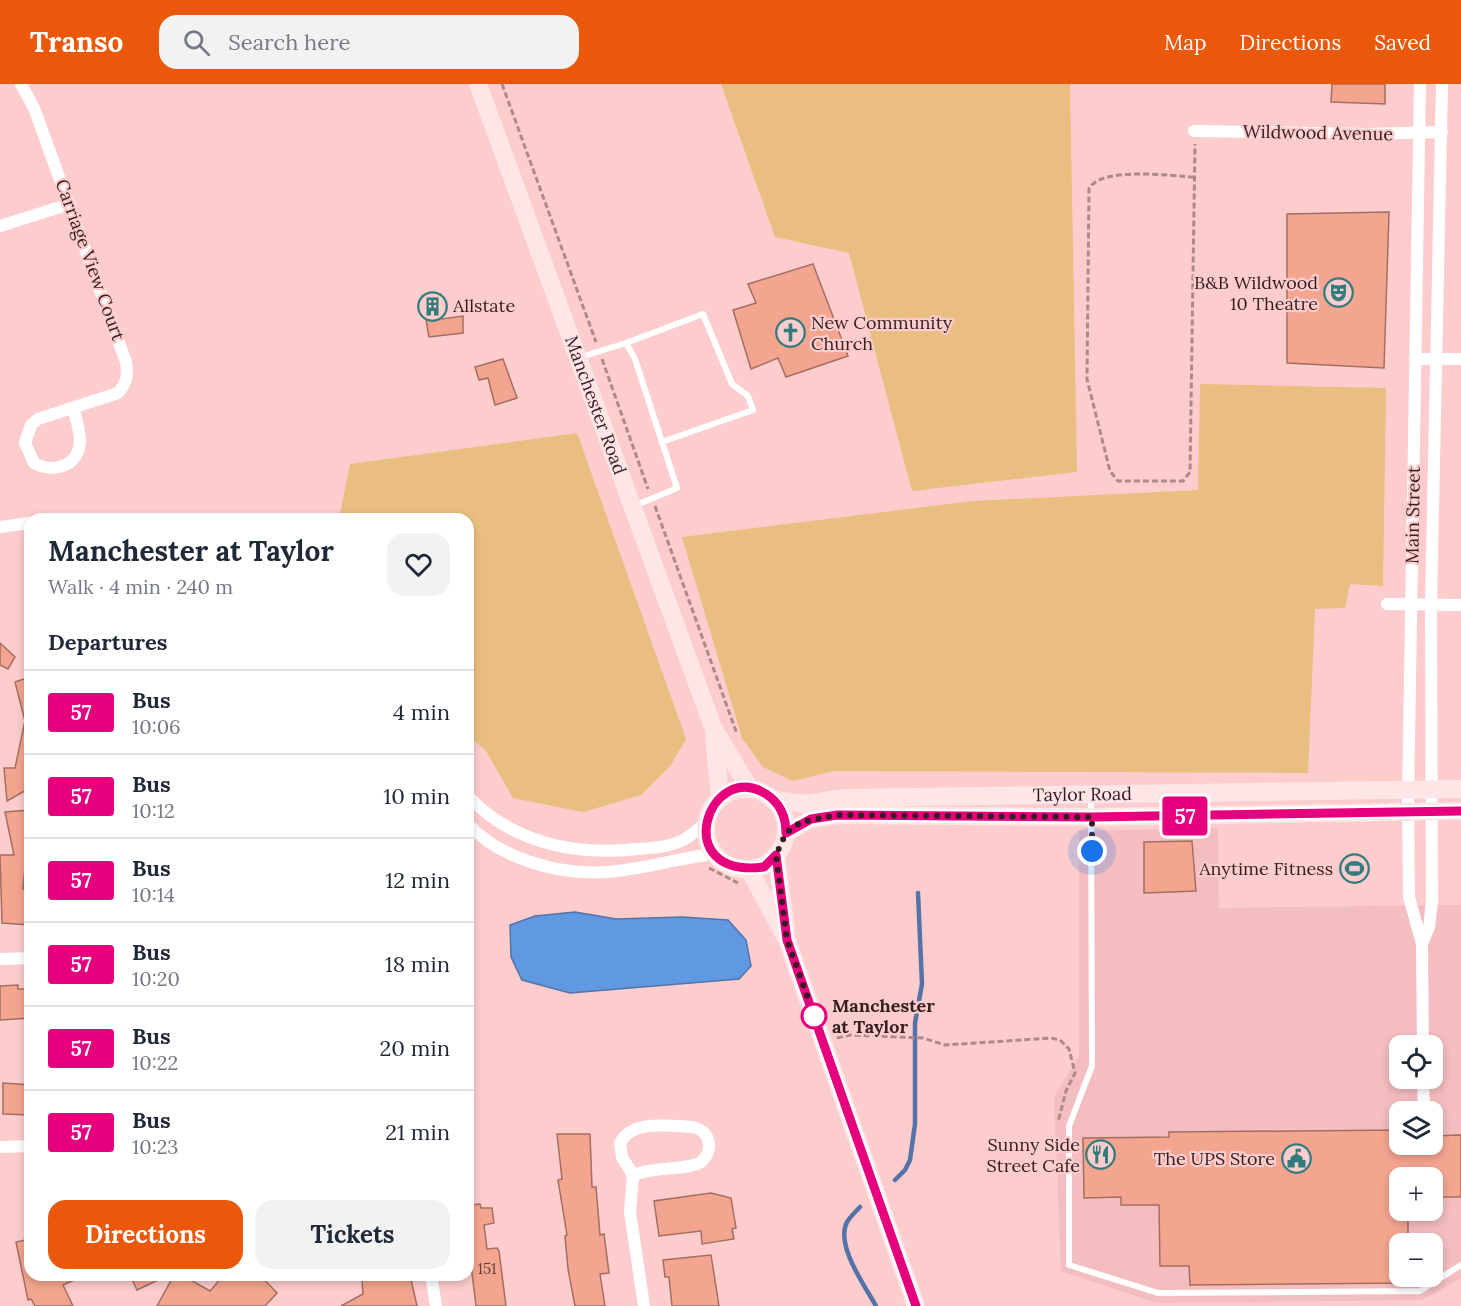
<!DOCTYPE html>
<html lang="en">
<head>
<meta charset="utf-8">
<style>
	body { margin:0; font-family:Lora,serif; background:#f2f2f3; color:#1f2937; height:100vh; display:flex; flex-direction:column; font-size:22px; white-space:nowrap }
	* { box-sizing:border-box; margin:0 }
	p { font-size:20px; color:#747a83 }
	.icon { flex:none; width:33px; height:33px; fill:none; stroke:currentColor; stroke-width:2; stroke-linecap:round; stroke-linejoin:round }
	.map { position:relative; flex:1; overflow:hidden }
	.panel { position:absolute; left:24px; top:429px; width:450px; height:768px; display:flex; flex-direction:column; background:#fff; border-radius:18px; box-shadow:0 3px 9px #0003 }
	.panel>* { flex:none }
	.badge { padding:0 12px; border-radius:4px; font-size:21px; line-height:39px }
	.tools { position:absolute; left:1389px; top:951px; display:grid; gap:12px }
	.tools a { display:grid; place-items:center; width:54px; height:54px; border-radius:12px; background:#fff; box-shadow:0 3px 9px #0003; font-size:30px }
	.you { position:absolute; width:30px; height:30px; margin:-15px; border:4px solid #fff; border-radius:50%; background:#1a73e8; box-shadow:0 0 0 9px #1a73e833 }
	.map>.badge { position:absolute; translate:-50% -50%; box-shadow:0 0 0 3px #fff }
	h2 { padding:0 24px; font-size:22px; line-height:54px }
	.round { display:grid; place-items:center; flex:none; width:63px; height:63px; border-radius:18px; background:#f2f2f3 }
	.head { display:flex; align-items:center; justify-content:space-between; height:102px; padding:0 24px }
	h1 { font-size:28px; font-weight:700; line-height:45px }
	.primary-button { display:flex; gap:12px; margin-top:auto; padding:12px 24px }
	.primary-button a { flex:1; height:69px; border-radius:18px; background:#ea580c; color:#fff; font-size:24px; font-weight:700; line-height:69px; text-align:center }
	.primary-button a+a { background:#f2f2f3; color:#1f2937 }
	ul { padding:0; list-style:none }
	li { display:flex; align-items:center; gap:18px; height:84px; padding:0 24px; border-top:2px solid #e0e1e3 }
	li div { flex:1 }
	li b { display:block; font-size:22px }
	li em { font-style:normal }
	li .badge { min-width:66px; font-weight:700; text-align:center }
	header { display:flex; align-items:center; gap:36px; box-sizing:border-box; height:84px; padding:0 30px; background:#ea580c; color:#fff }
	header strong { font-size:28px }
	nav { display:flex; gap:33px; margin-inline-start:auto; font-size:21px }
	.search { width:420px; height:54px; background:#f2f2f3; display:flex; align-items:center; gap:15px; box-sizing:border-box; padding:0 21px; border-radius:18px; color:#747a83; font-size:22px }
	.map>svg:first-child { display:block }
</style>
</head>
<body>
<header>
<strong>Transo</strong>
<div class="search"><svg class="icon" aria-label="search" viewBox="0 0 24 24"><circle cx="10" cy="10" r="6"/><path d="M15 15l6 6"/></svg>Search here</div>
<nav><a>Map</a><a>Directions</a><a>Saved</a></nav>
</header>
<div class="map">
<svg width="1461" height="1222" viewBox="0 0 1461 1222">
	<rect width="100%" height="100%" fill="#fdcccd"/>
	<path fill="#f4bdc0" fill-rule="evenodd" d="M 1218,744 L 1219,824 L 1461,821 L 1461,1194 L 1422,1216 L 1156,1219 L 1061,1187 L 1054,1013 L 1079,972 L 1079,747 ZM 1400,962 L 1432,962 L 1432,994 L 1400,994 ZM 1400,1028 L 1432,1028 L 1432,1060 L 1400,1060 ZM 1400,1094 L 1432,1094 L 1432,1126 L 1400,1126 ZM 1400,1160 L 1432,1160 L 1432,1192 L 1400,1192 Z"/>
	<g fill="#e9be80">
		<path d="M 721,0 L 1070,0 L 1077,388 L 912,407 L 849,169 L 775,153 Z"/>
		<path d="M 1200,300 L 1386,304 L 1383,502 L 1350,500 L 1345,524 L 1315,525 L 1308,689 L 834,687 L 793,697 L 763,683 L 742,654 L 682,453 L 973,417 L 1198,406 Z"/>
		<path d="M 577,349 L 686,655 L 670,682 L 641,711 L 583,728 L 513,714 L 486,667 L 468,651 L 468,435 L 339,435 L 350,380 Z"/>
	</g>
	<path fill="#6198e2" stroke="#5473a8" stroke-width="1.5" d="M 575,828 L 616,835 L 682,833 L 728,836 L 746,856 L 751,882 L 739,895 L 570,909 L 522,896 L 511,873 L 510,841 L 535,832 Z"/>
	<g fill="none" stroke-linecap="round" stroke-linejoin="round">
		<g stroke="#5473a8" stroke-width="4.5">
			<path d="M 895,1096 L 905,1086 L 910,1076 L 915,1040 L 915,939 L 922,900 L 918,809"/>
			<path d="M 860,1123 C 856,1127 850,1133 847,1138 C 835,1161 865,1202 876,1222"/>
		</g>
	</g>
	<g fill="#f4a58f" stroke="#a36f61" stroke-width="1.5">
		<path d="M 1332,0 L 1385,0 L 1385,20 L 1331,18 Z"/>
		<path d="M 1389,128 L 1384,284 L 1287,279 L 1287,130 Z"/>
		<path d="M 813,180 L 848,272 L 786,293 L 778,274 L 751,285 L 733,226 L 756,219 L 748,200 Z"/>
		<path d="M 440,210 L 442,235 L 463,232 L 463,249 L 429,253 L 422,212 Z"/>
		<path d="M 503,275 L 517,314 L 495,321 L 488,294 L 479,296 L 475,283 Z"/>
		<path d="M 0,559 L 15,573 L 8,585 L 0,581 Z"/>
		<path d="M 30,593 L 30,704 L 7,717 L 4,684 L 15,684 L 25,637 L 15,598 Z"/>
		<path d="M 30,726 L 23,805 L 30,806 L 30,841 L 2,839 L 0,771 L 14,771 L 5,728 Z"/>
		<path d="M 1192,757 L 1196,807 L 1144,809 L 1144,758 Z"/>
		<path d="M 18,901 L 18,905 L 30,905 L 30,934 L 0,936 L 0,902 Z"/>
		<path d="M 3,999 L 30,1001 L 30,1031 L 3,1030 Z"/>
		<path d="M 1400,1046 L 1400,1060 L 1432,1060 L 1432,1052 L 1461,1051 L 1461,1113 L 1432,1113 L 1432,1094 L 1400,1094 L 1400,1126 L 1408,1126 L 1408,1160 L 1400,1160 L 1400,1199 L 1190,1201 L 1189,1182 L 1160,1182 L 1159,1121 L 1121,1121 L 1121,1113 L 1084,1114 L 1083,1054 L 1169,1053 L 1169,1048 Z"/>
		<path d="M 557,1050 L 590,1050 L 592,1103 L 596,1103 L 600,1151 L 604,1150 L 609,1189 L 600,1190 L 605,1222 L 575,1222 L 568,1185 L 565,1152 L 567,1151 L 558,1096 L 562,1095 Z"/>
		<path d="M 711,1109 L 731,1114 L 736,1144 L 732,1145 L 734,1155 L 702,1160 L 701,1147 L 659,1152 L 654,1117 Z"/>
		<path d="M 480,1120 L 481,1124 L 492,1124 L 494,1139 L 484,1141 L 487,1165 L 497,1164 L 499,1167 L 506,1222 L 476,1222 L 471,1181 L 468,1181 L 468,1121 Z"/>
		<path d="M 30,1155 L 30,1191 L 86,1191 L 63,1201 L 73,1222 L 35,1222 L 31,1215 L 28,1216 L 16,1158 Z"/>
		<path d="M 711,1171 L 719,1222 L 672,1222 L 669,1193 L 665,1193 L 663,1176 Z"/>
		<path d="M 130,1191 L 169,1191 L 137,1206 Z"/>
		<path d="M 174,1191 L 182,1191 L 210,1207 L 224,1191 L 260,1191 L 277,1209 L 265,1222 L 157,1222 Z"/>
		<path d="M 384,1191 L 410,1191 L 417,1222 L 341,1222 L 363,1210 L 362,1196 Z"/>
	</g>
	<g fill="none" stroke-linecap="round" stroke-linejoin="round">
		<g stroke="#af8889" stroke-width="3" stroke-dasharray="6 3" stroke-linecap="butt">
			<path d="M 502,0 L 596,258"/>
			<path d="M 1194,93 C 1172,92 1100,82 1089,105 L 1087,295 L 1110,387 L 1118,397 L 1183,397 L 1190,388 L 1195,60"/>
			<path d="M 602,275 L 648,405"/>
			<path d="M 655,422 L 737,650"/>
			<path d="M 709,784 L 738,799"/>
			<path d="M 837,954 L 850,951 L 923,954 L 945,961 L 1051,954 L 1060,956 L 1069,965 L 1075,989 L 1066,1007 L 1058,1038"/>
		</g>
		<g stroke="#fff" stroke-width="6">
			<path d="M 626,259 L 703,230 L 732,300 L 748,312 L 753,326 L 662,358"/>
			<path d="M 581,273 L 626,259 L 635,275 L 677,404 L 634,422"/>
			<path d="M 1091,712 L 1092,982 L 1069,1042 L 1069,1181 L 1158,1209 L 1420,1207 L 1461,1181"/>
		</g>
		<g stroke="#fff" stroke-width="12">
			<path d="M 21,0 L 34,24 L 126,278 C 128,291 127,299 118,309 L 38,335 L 31,341 L 25,359 L 34,379 C 54,390 79,382 80,357 C 80,346 76,334 73,324"/>
			<path d="M 1420,0 L 1408,715 L 1409,813 L 1422,860 L 1429,843 L 1432,818 L 1431,521 L 1442,0"/>
			<path d="M 1194,47 L 1367,50 L 1442,48"/>
			<path d="M 0,142 L 70,120"/>
			<path d="M 1415,275 L 1461,275"/>
			<path d="M 0,443 L 30,439"/>
			<path d="M 1387,520 L 1461,521"/>
			<path d="M 468,712 C 512,759 575,772 637,765 C 652,764 670,763 683,756 C 691,752 698,745 705,740"/>
			<path d="M 468,740 C 500,775 559,791 605,788 C 642,786 677,774 714,770"/>
			<path d="M 1422,860 L 1423,962"/>
			<path d="M 0,875 L 30,874"/>
			<path d="M 1423,994 L 1424,1026"/>
			<path d="M 0,1063 L 30,1062"/>
			<path d="M 633,1091 C 656,1082 685,1087 701,1078 C 714,1067 711,1047 693,1043 C 670,1042 632,1035 620,1059 L 622,1073 L 633,1091 L 630,1128 L 644,1222"/>
			<path d="M 431,1191 L 436,1222"/>
		</g>
		<g stroke="#fee5e6" stroke-width="18">
			<path id="s1" d="M 478,0 L 713,643 L 749,704"/>
			<path d="M 714,651 L 720,714"/>
			<circle cx="746" cy="745" r="40"/>
			<path id="s2" d="M 775,716 L 806,720 L 844,714 L 1461,705"/>
			<path d="M 786,749 L 811,735 L 837,731 L 1092,733 L 1461,727"/>
			<path d="M 776,771 L 786,845"/>
			<path d="M 749,785 L 787,856 L 916,1222"/>
		</g>
	</g>
	<g fill="none" stroke-linecap="round" stroke-linejoin="round">
		<defs>
			<path id="line" d="M 916,1222 L 787,856 L 776,771 L 764,783 C 667,795 709,674 766,710 C 780,719 786,732 786,749 L 811,735 L 837,731 L 1092,733 L 1461,727"/>
		</defs>
		<use href="#line" stroke="#fff" stroke-width="14"/>
		<use href="#line" stroke="#e6007e" stroke-width="9"/>
		<path stroke="#351e20" stroke-width="6" stroke-dasharray="0 10.8" d="M 814,932 L 818,942 L 787,856 L 776,771 L 786,749 L 801,738 L 837,731 L 1092,733 L 1092,767"/>
	</g>
	<defs>
		<symbol id="theatre-ring" viewBox="-11 -11 22 22"><circle r="9.5" fill="#fdcccd" stroke="#337c7d" stroke-width="1.5"/><path d="M-5-5.5Q0-4 5-5.5V0Q5 5 0 6Q-5 5-5 0ZM-3.3-2.5H-1v1.5H-3.3ZM1-2.5H3.3v1.5H1ZM-2.8 1Q0 5.5 2.8 1Z" fill="#337c7d"/></symbol>
		<symbol id="building-ring" viewBox="-11 -11 22 22"><circle r="9.5" fill="#fdcccd" stroke="#337c7d" stroke-width="1.5"/><path d="M-4-6H4V6H1V3H-1V6H-4ZM-2.5-4.3h1.7v1.8h-1.7ZM.8-4.3h1.7v1.8H.8ZM-2.5-1h1.7V.8h-1.7ZM.8-1h1.7V.8H.8Z" fill="#337c7d"/></symbol>
		<symbol id="church-ring" viewBox="-11 -11 22 22"><circle r="9.5" fill="#fdcccd" stroke="#337c7d" stroke-width="1.5"/><path d="M-1.2-6h2.4v3.5h3.3v2.4h-3.3V6h-2.4V-.1h-3.3v-2.4h3.3Z" fill="#337c7d"/></symbol>
		<symbol id="stadium-ring" viewBox="-11 -11 22 22"><circle r="9.5" fill="#fdcccd" stroke="#337c7d" stroke-width="1.5"/><path d="M0-5a6.5 5 0 1 0 0 10a6.5 5 0 1 0 0-10ZM-3.5-1.8h7v3.6h-7Z" fill="#337c7d"/></symbol>
		<symbol id="restaurant-ring" viewBox="-11 -11 22 22"><circle r="9.5" fill="#fdcccd" stroke="#337c7d" stroke-width="1.5"/><path d="M-5-6h1v4h1v-4h1v4h1v-4h1v5L-1.5 .5V6h-2V.5L-5-1ZM5-6V6H3V1.5H1.5Q1.5-4 5-6Z" fill="#337c7d"/></symbol>
		<symbol id="civic-ring" viewBox="-11 -11 22 22"><circle r="9.5" fill="#fdcccd" stroke="#337c7d" stroke-width="1.5"/><path d="M-.6-6.5H3V-4.5H.6V-3L4-1V1h2V6H-6V1h2V-1L-.6-3ZM-1.2 2.5V6h2.4V2.5Z" fill="#337c7d"/></symbol>
	</defs>
	<g fill-rule="evenodd">
		<use href="#theatre-ring" x="1322" y="192" width="33" height="33"/>
		<use href="#building-ring" x="416" y="206" width="33" height="33"/>
		<use href="#church-ring" x="774" y="232" width="33" height="33"/>
		<use href="#stadium-ring" x="1338" y="768" width="33" height="33"/>
		<use href="#restaurant-ring" x="1084" y="1054" width="33" height="33"/>
		<use href="#civic-ring" x="1280" y="1058" width="33" height="33"/>
	</g>
	<circle fill="#fff" stroke="#e6007e" stroke-width="3" cx="814" cy="932" r="12"/>
	<g text-anchor="middle" stroke-width="4.5" stroke-linejoin="round" paint-order="stroke">
		<g font-size="15" fill="#65403c">
			<text x="487" y="1190">151</text>
		</g>
		<g font-size="18" fill="#351e20" stroke="#fdcccd">
			<text transform="translate(1318 49) rotate(1)" y="6">Wildwood Avenue</text>
			<text transform="translate(90 176) rotate(70)" y="6">Carriage View Court</text>
			<text dy="6" stroke="none"><textPath href="#s1" startOffset="342">Manchester Road</textPath></text>
			<text transform="translate(1413 431) rotate(-89)" y="6">Main Street</text>
			<text dy="6" stroke="none"><textPath href="#s2" startOffset="308">Taylor Road</textPath></text>
		</g>
		<g font-size="18" fill="#351e20" stroke="#fdcccd" text-anchor="end">
			<text x="1318" y="205">B&amp;B Wildwood<tspan x="1318" dy="21">10 Theatre</tspan></text>
			<text x="453" y="228" text-anchor="start">Allstate</text>
			<text x="811" y="245" text-anchor="start">New Community<tspan x="811" dy="21">Church</tspan></text>
			<text x="1333" y="791">Anytime Fitness</text>
			<text x="1080" y="1067">Sunny Side<tspan x="1080" dy="21">Street Cafe</tspan></text>
			<text x="1275" y="1081">The UPS Store</text>
		</g>
		<g font-size="18" font-weight="bold" fill="#351e20" stroke="#fdcccd" text-anchor="start">
			<text x="832" y="928">Manchester<tspan x="832" dy="21">at Taylor</tspan></text>
		</g>
	</g>
</svg>
<div class="tools">
<a><svg class="icon" aria-label="locate" viewBox="0 0 24 24"><circle cx="12" cy="12" r="6"/><path d="M12 2v4M12 18v4M2 12h4M18 12h4"/></svg></a>
<a><svg class="icon" aria-label="layers" viewBox="0 0 24 24"><path d="M12 4l9 5-9 5-9-5zM3 14l9 5 9-5"/></svg></a>
<a>+</a>
<a>−</a>
</div>
<div class="you" style="left:1092px;top:767px"></div>
<b class="badge" style="left:1185px;top:732px;background:#e6007e;color:#fff">57</b>
<section class="panel">
<div class="head"><div><h1>Manchester at Taylor</h1><p>Walk · 4 min · 240 m</p></div><a class="round"><svg class="icon" aria-label="heart" viewBox="0 0 24 24"><path d="M12 20l-8-8c-3-5 5-10 8-4 3-6 11-1 8 4z"/></svg></a></div>
<h2>Departures</h2>
<ul>
<li><span class="badge" style="background:#e6007e;color:#fff">57</span><div><b>Bus</b><p>10:06</p></div><em>4 min</em></li>
<li><span class="badge" style="background:#e6007e;color:#fff">57</span><div><b>Bus</b><p>10:12</p></div><em>10 min</em></li>
<li><span class="badge" style="background:#e6007e;color:#fff">57</span><div><b>Bus</b><p>10:14</p></div><em>12 min</em></li>
<li><span class="badge" style="background:#e6007e;color:#fff">57</span><div><b>Bus</b><p>10:20</p></div><em>18 min</em></li>
<li><span class="badge" style="background:#e6007e;color:#fff">57</span><div><b>Bus</b><p>10:22</p></div><em>20 min</em></li>
<li><span class="badge" style="background:#e6007e;color:#fff">57</span><div><b>Bus</b><p>10:23</p></div><em>21 min</em></li>
</ul>
<div class="primary-button"><a>Directions</a><a>Tickets</a></div>
</section>
</div>
</body>
</html>
